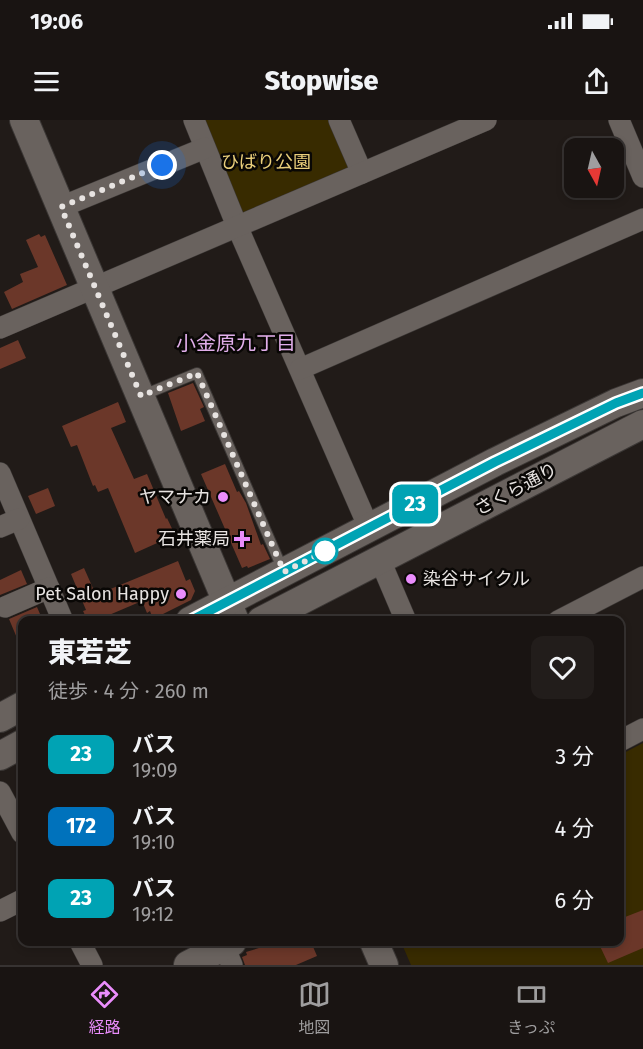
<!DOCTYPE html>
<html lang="ja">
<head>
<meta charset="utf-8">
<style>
	body { margin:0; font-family:"Fira Sans","Noto Sans JP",sans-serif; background:#221d1b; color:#f1f3f6; height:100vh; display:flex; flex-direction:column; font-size:22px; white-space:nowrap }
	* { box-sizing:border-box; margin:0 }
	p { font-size:20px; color:#9f9e9f }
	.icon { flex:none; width:33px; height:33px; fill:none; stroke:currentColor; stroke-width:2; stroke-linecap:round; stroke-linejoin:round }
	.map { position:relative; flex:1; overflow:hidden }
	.side { position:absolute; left:18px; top:496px; width:606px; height:330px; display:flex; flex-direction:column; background:#191412; border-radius:12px; box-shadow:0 3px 9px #0003,0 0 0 2px #373332 }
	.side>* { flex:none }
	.badge { padding:0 12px; border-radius:9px; font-size:21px; line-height:39px }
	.needle { width:39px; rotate:172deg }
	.controls { position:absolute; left:564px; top:18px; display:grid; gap:12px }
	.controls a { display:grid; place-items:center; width:60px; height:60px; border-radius:12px; background:#191412; box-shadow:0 3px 9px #0003,0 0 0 2px #373332; font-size:30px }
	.you { position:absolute; width:30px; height:30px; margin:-15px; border:4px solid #fff; border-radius:50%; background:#1a73e8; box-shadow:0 0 0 9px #1a73e833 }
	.map>.badge { position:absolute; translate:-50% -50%; box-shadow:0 0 0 3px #fff }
	.round { display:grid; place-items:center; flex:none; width:63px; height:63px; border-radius:12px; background:#221d1b }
	.summary { display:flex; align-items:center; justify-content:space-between; height:102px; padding:0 30px }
	h1 { font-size:28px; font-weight:800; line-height:45px }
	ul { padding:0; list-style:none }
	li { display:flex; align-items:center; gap:18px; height:72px; padding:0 30px }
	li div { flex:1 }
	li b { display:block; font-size:22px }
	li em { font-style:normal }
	li .badge { min-width:66px; font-weight:700; text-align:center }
	.status { display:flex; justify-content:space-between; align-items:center; height:42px; padding:0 30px; background:#191412; direction:ltr }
	.status svg { height:16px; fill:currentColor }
	header { display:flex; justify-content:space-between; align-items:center; height:78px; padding:0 30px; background:#191412; font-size:27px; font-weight:800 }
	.tabs { display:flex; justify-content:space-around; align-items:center; height:84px; border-top:2px solid #373332; background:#191412; font-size:16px; color:#9f9e9f }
	.tabs a { display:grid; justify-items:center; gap:3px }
	.tabs .current { color:#ea8dfc }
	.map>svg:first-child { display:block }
</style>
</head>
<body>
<div class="status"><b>19:06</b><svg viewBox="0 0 49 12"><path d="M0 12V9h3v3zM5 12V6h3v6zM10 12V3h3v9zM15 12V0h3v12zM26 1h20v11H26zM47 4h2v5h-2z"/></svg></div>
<header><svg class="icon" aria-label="menu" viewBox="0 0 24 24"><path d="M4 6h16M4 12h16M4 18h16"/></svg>Stopwise<svg class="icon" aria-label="share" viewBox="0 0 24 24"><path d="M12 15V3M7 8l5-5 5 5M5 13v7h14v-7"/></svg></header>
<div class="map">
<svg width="643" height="845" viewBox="0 0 643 845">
	<rect width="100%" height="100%" fill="#211b18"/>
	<g fill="#382b00">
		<path d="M 202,0 L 333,0 L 350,51 L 249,94 L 241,91 Z"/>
		<path d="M 643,623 L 643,845 L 411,845 L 401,822 L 620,822 L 620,635 Z"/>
	</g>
	<g fill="#6b3729">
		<path d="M 39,114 L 41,117 L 45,115 L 67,165 L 12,189 L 4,172 L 23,162 L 20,154 L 38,147 L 26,120 Z"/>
		<path d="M 18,220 L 26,238 L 0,249 L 0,228 Z"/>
		<path d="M 193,263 L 204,287 L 200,289 L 205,301 L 181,311 L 168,273 Z"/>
		<path d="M 118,282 L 126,302 L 111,308 L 134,359 L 147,354 L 166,399 L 167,398 L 175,415 L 135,433 L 108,368 L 98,372 L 95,365 L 93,366 L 77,325 L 71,327 L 62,306 Z"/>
		<path d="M 225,344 L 237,372 L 239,371 L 246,383 L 261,425 L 263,424 L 270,439 L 248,448 L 247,446 L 242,448 L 201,354 Z"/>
		<path d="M 48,368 L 55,386 L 36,394 L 28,376 Z"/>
		<path d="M 178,441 L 186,461 L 190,459 L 195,471 L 191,480 L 153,499 L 150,491 L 147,493 L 142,481 L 95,501 L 88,501 L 83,491 L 86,490 L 71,454 L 84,448 L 96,475 Z"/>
		<path d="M 21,450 L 27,464 L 0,475 L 0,460 Z"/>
		<path d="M 37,487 L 43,501 L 22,501 L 22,530 L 9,499 Z"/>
		<path d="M 643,790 L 643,828 L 608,843 L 598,822 L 620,822 L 620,799 Z"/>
		<path d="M 278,822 L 311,822 L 317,836 L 296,845 L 245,845 L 242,837 L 247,835 L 246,832 Z"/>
	</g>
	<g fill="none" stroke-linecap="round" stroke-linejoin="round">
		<defs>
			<path id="lane" d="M 141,276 L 197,253 L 283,450"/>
			<g id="street">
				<path d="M 194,0 L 237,106 L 369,408"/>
				<path d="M 339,0 L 362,53"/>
				<path d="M 619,0 L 643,57"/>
				<path d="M 61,87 L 205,28"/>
				<path d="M 0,208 L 486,0"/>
				<path d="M 300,249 L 643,99"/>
				<path d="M 0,353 L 63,501"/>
				<path d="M 0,407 L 19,399"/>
				<path d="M 380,440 L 406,501"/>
				<path d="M 5,487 L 49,468"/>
				<path d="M 558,501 L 643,457"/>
				<path d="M 620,621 L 643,609"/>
				<path d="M 0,672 L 22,713"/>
				<path d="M 0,791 L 22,780"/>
				<path d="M 80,822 L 92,845"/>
				<path d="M 222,822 L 232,845"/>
			</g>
			<g id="secondary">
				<path d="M 24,0 L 235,501"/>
				<path d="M 190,501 L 495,342 L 616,283 L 643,273"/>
				<path d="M 261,501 L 643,304"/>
				<path d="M 0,598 L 22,586"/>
				<path d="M 0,636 L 22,624"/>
				<path d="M 374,822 L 384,845"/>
				<path d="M 188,845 L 232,822"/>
			</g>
		</defs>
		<use href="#lane" stroke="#3b3735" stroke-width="12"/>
		<use href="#street" stroke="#3b3735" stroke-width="22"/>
		<use href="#secondary" stroke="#3b3735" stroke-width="30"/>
		<use href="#lane" stroke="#69625e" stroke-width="10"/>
		<use href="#street" stroke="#69625e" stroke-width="21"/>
		<use href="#secondary" stroke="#69625e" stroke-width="28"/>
	</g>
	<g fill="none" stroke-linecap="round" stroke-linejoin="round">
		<defs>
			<path id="line" d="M 190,501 L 495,342 L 616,283 L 643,273"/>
		</defs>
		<use href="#line" stroke="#fff" stroke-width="14"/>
		<use href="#line" stroke="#00a3b4" stroke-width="9"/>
		<path stroke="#e7e3e1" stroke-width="6" stroke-dasharray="0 10.8" d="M 162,45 L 61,87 L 141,276 L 197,253 L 284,452 L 327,430 L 325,431"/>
	</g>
	<g fill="#ea8dfc" stroke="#090705" stroke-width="2">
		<circle cx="223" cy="377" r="6"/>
		<path d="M239 410h6v6h6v6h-6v6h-6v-6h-6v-6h6z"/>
		<circle cx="411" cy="459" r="6"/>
		<circle cx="181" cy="474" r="6"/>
	</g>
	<circle fill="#fff" stroke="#00a3b4" stroke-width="3" cx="325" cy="431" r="12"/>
	<g text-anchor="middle" stroke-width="5" stroke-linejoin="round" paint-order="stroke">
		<g font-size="18" fill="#eacf7b" stroke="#090705">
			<text x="266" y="48">ひばり公園</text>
		</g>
		<g font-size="18" fill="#e7e3e1" stroke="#090705">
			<text transform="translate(516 369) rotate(-28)" y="6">さくら通り</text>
		</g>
		<g font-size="18" fill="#e7e3e1" stroke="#090705" text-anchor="end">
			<text x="211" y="383">ヤマナカ</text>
			<text x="230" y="425">石井薬局</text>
			<text x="423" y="465" text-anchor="start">染谷サイクル</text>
			<text x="169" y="480">Pet Salon Happy</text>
		</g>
		<g font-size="20" fill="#e1aeea" stroke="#090705">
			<text x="236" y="230">小金原九丁目</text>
		</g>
	</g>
</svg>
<div class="controls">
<a><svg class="needle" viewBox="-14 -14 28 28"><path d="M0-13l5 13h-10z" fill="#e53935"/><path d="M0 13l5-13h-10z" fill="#9f9e9f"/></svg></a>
</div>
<div class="you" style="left:162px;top:45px"></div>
<b class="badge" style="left:415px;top:384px;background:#00a3b4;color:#fff">23</b>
<section class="side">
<div class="summary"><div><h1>東若芝</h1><p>徒歩 · 4 分 · 260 m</p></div><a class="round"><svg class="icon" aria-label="heart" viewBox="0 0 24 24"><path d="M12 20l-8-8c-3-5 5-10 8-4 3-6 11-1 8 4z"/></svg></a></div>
<ul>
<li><span class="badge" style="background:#00a3b4;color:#fff">23</span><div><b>バス</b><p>19:09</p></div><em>3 分</em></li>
<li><span class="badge" style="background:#0072bc;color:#fff">172</span><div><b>バス</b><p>19:10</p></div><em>4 分</em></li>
<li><span class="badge" style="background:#00a3b4;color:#fff">23</span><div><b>バス</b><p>19:12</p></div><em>6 分</em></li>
</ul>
</section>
</div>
<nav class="tabs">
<a class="current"><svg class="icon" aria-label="directions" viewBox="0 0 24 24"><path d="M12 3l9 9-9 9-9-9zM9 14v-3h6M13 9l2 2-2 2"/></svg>経路</a>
<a><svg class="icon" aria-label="map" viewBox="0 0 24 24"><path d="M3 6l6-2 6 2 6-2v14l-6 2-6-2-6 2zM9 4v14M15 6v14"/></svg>地図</a>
<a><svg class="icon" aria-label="tickets" viewBox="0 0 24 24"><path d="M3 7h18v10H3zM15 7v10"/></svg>きっぷ</a>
</nav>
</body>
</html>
